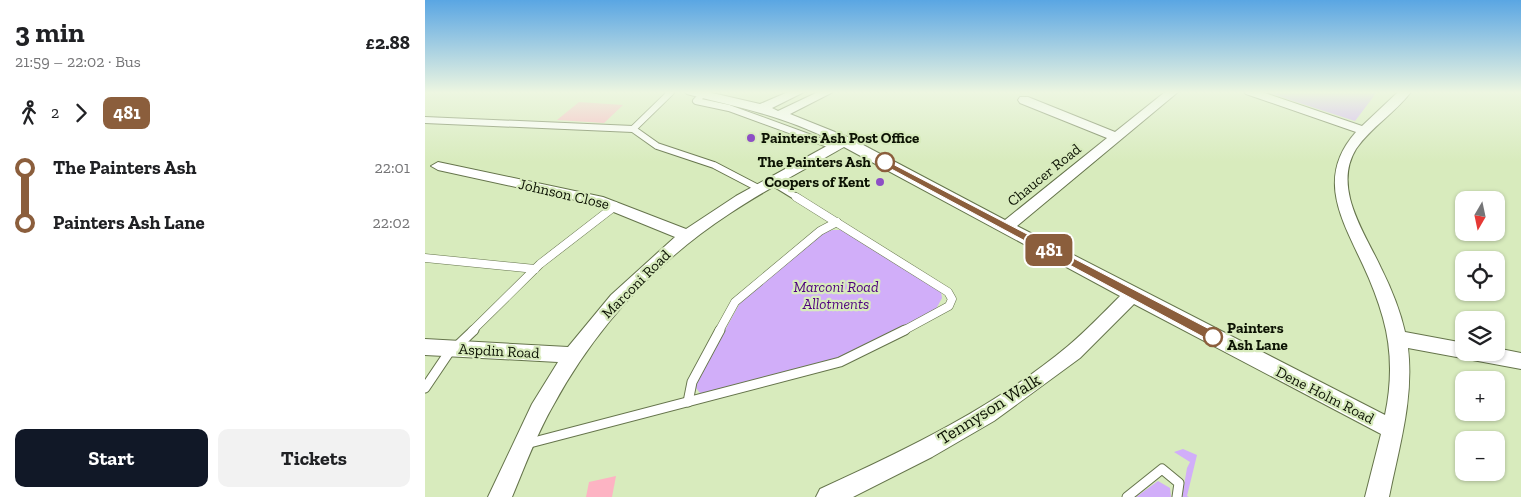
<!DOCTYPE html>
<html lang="en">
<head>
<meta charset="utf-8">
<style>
	body { margin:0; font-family:"Zilla Slab",serif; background:#f2f2f2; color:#202124; height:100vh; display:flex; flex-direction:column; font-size:19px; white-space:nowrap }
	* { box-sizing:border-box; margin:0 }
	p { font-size:16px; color:#757577 }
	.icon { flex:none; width:28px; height:28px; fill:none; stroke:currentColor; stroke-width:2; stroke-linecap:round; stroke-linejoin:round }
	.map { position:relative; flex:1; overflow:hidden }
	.side { display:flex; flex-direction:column; background:#fff; width:425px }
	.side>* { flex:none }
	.badge { padding:0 10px; border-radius:8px; font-size:18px; line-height:32px }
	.needle { width:32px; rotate:189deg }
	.fabs { position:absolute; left:1030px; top:191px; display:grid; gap:10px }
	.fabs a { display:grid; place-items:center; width:50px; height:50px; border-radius:10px; background:#fff; box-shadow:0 1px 4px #0004; font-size:25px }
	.map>.badge { position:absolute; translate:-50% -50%; box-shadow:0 0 0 2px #fff }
	.legs { display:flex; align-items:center; gap:8px; height:55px; padding:0 15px; font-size:16px }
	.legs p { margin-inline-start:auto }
	.summary { display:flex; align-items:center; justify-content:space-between; height:85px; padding:0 15px }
	h1 { font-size:28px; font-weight:700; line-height:38px }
	.cta { display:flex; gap:10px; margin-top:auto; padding:10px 15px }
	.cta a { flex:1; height:58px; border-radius:10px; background:#111827; color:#fff; font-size:20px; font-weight:700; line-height:58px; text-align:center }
	.cta a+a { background:#f2f2f2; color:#202124 }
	ul { padding:0 15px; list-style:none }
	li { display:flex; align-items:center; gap:18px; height:55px; font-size:19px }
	li i { display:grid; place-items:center; width:8px; height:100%; margin:0 6px; background:currentColor }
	li i::after { content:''; width:12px; height:12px; margin:-6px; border:4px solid; border-radius:50%; background:#fff }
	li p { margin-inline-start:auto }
	li:first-child i { background:linear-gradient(#0000 50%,currentColor 0) }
	li:last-child i { background:linear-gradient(currentColor 50%,#0000 0) }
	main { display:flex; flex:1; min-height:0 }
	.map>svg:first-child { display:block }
</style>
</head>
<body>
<main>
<section class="side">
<div class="summary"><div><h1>3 min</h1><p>21:59 – 22:02 · Bus</p></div><b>£2.88</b></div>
<div class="legs"><svg class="icon" aria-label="walk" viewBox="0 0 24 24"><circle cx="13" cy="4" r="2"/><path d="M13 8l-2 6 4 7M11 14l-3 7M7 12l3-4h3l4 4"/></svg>2<svg class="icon" aria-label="forward" viewBox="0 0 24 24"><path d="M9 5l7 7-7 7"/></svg><b class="badge" style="background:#8b5e3c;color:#fff">481</b></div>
<ul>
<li><i style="color:#8b5e3c"></i><b>The Painters Ash</b><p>22:01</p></li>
<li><i style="color:#8b5e3c"></i><b>Painters Ash Lane</b><p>22:02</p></li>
</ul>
<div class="cta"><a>Start</a><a>Tickets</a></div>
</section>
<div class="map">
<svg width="1096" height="497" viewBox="0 0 1096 497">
	<rect width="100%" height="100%" fill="#d8ebbd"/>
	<g fill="#d1aef9">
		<path d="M 840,92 L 952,92 L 930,121 Z"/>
		<path d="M 408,230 L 416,230 L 516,292 L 517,298 L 511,309 L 417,358 L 280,394 L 275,393 L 271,388 L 271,383 L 316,301 L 399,232 Z"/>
		<path d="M 758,449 L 772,455 L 762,496 L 764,497 L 757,497 L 762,468 L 765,462 L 749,452 Z"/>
		<path d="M 733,481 L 745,488 L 746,497 L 711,497 Z"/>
	</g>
	<g fill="#fdb3c3">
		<path d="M 154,102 L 198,105 L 179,123 L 132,120 Z"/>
		<path d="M 191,476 L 187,497 L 161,497 L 164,482 Z"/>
	</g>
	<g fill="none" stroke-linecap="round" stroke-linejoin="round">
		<defs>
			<g id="lane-far2">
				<path d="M 278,94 L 271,101 L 304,108 L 411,147"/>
				<path d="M 0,120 L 208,129 L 246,92"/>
				<path d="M 208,129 L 232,146 L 289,165 L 335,189"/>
				<path d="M 347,182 L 373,198"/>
			</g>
			<g id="lane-far1">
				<path d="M 371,197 L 523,292 L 527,299 L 524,306 L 478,331"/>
				<path d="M 0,258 L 110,269"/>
				<path d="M 47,331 L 115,264 L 190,206"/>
				<path d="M 294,331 L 310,302 L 395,231 L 412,222"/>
			</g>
			<g id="lane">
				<path d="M 30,348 L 49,330"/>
				<path d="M 0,388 L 27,348"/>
				<path d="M 263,402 L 267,382 L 295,330"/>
				<path d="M 101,444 L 415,362 L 480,330"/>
				<path d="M 702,497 L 737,469 L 754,483 L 752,497"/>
			</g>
			<path id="street" d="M 260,92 L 283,92 L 335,104 L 363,92 L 379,92 L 347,108 L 353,111 L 393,92 L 408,92 L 365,114 L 425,138 L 580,220 L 682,138 L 595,103 L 593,100 L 595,97 L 603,97 L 690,132 L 740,92 L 753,92 L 592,226 L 960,415 C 967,382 967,350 958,318 C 953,300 946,282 938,265 C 916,218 891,177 931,132 L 821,94 L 819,92 L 837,92 L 937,126 L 973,92 L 986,92 C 970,113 946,127 931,149 C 907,188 940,233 956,268 C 966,288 975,310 980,332 L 1039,343 L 1039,352 L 1071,352 L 1071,348 L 1096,353 L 1096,369 L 983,348 C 989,399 974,447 964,497 L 940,497 L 956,434 L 709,304 L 655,358 L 569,421 L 507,457 L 428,497 L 391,497 L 395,489 C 481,450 570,407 643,346 C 661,331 678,313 695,296 L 419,147 C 381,169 341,189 304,214 C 231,262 171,327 129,404 C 112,433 100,466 87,497 L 63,497 L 107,404 L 133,362 L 0,355 L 0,339 L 143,347 L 186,295 L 250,237 L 169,204 L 13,170 L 6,166 L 13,162 L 178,197 L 261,229 L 311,196 L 409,142 C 363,117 312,107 262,94 Z"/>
		</defs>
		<use href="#lane-far2" stroke="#65744b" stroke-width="8"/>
		<use href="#lane-far1" stroke="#65744b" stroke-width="9"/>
		<use href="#lane" stroke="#65744b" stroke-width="11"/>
		<use href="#street" stroke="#65744b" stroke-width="2"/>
		<use href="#lane-far2" stroke="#fff" stroke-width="6"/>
		<use href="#lane-far1" stroke="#fff" stroke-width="8"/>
		<use href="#lane" stroke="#fff" stroke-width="9"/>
		<use href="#street" fill="#fff" fill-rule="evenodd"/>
	</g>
	<linearGradient id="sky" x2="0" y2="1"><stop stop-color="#5aa6e3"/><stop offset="0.57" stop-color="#edf6e1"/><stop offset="1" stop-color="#edf6e1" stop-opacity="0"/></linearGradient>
	<rect width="1096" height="162" fill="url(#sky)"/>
	<path fill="#8b5e3c" stroke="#fff" d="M 460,160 L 792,333 L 792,340 L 784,340 L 457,164 L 457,161 Z"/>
	<g fill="#8d4fc5" stroke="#d8ebbd" stroke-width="2">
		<circle cx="326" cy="138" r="5"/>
		<circle cx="455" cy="182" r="5"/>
	</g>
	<g fill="#fff" stroke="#8b5e3c" stroke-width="2.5">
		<circle cx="460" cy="162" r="9"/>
		<circle cx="788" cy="337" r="9"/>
	</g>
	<g text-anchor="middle" stroke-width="4.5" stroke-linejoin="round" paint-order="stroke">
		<g font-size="15" font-weight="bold" fill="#0c1203" stroke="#d8ebbd" text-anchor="start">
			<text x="336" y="143">Painters Ash Post Office</text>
			<text x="445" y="187" text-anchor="end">Coopers of Kent</text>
		</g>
		<g font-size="15" font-weight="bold" fill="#0c1203" stroke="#d8ebbd" text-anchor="end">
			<text x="446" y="167">The Painters Ash</text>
			<text x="802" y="333" text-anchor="start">Painters<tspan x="802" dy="17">Ash Lane</tspan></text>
		</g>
		<g font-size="15" fill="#0c1203" stroke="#d8ebbd">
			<text transform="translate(619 175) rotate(-39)" y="5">Chaucer Road</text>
			<text transform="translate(139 194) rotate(13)" y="5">Johnson Close</text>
			<text transform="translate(211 284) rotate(-45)" y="5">Marconi Road</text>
			<text transform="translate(74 351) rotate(3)" y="5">Aspdin Road</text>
			<text transform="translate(900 395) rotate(27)" y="5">Dene Holm Road</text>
		</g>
		<g font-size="15" font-style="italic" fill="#4f007e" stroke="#d8ebbd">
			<text x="411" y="292">Marconi Road<tspan x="411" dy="17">Allotments</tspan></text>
		</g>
		<g font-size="18" fill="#0c1203" stroke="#d8ebbd">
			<text transform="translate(564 409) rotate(-32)" y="6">Tennyson Walk</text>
		</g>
	</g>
</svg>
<div class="fabs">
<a><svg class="needle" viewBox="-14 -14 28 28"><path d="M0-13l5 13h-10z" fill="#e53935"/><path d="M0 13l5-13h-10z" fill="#757577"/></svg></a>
<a><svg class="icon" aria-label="locate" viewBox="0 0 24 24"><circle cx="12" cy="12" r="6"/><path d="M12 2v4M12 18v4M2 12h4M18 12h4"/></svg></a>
<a><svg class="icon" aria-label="layers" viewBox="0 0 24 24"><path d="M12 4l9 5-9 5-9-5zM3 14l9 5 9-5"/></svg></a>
<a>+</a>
<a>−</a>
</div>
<b class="badge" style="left:624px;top:250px;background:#8b5e3c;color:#fff">481</b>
</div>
</main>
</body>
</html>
